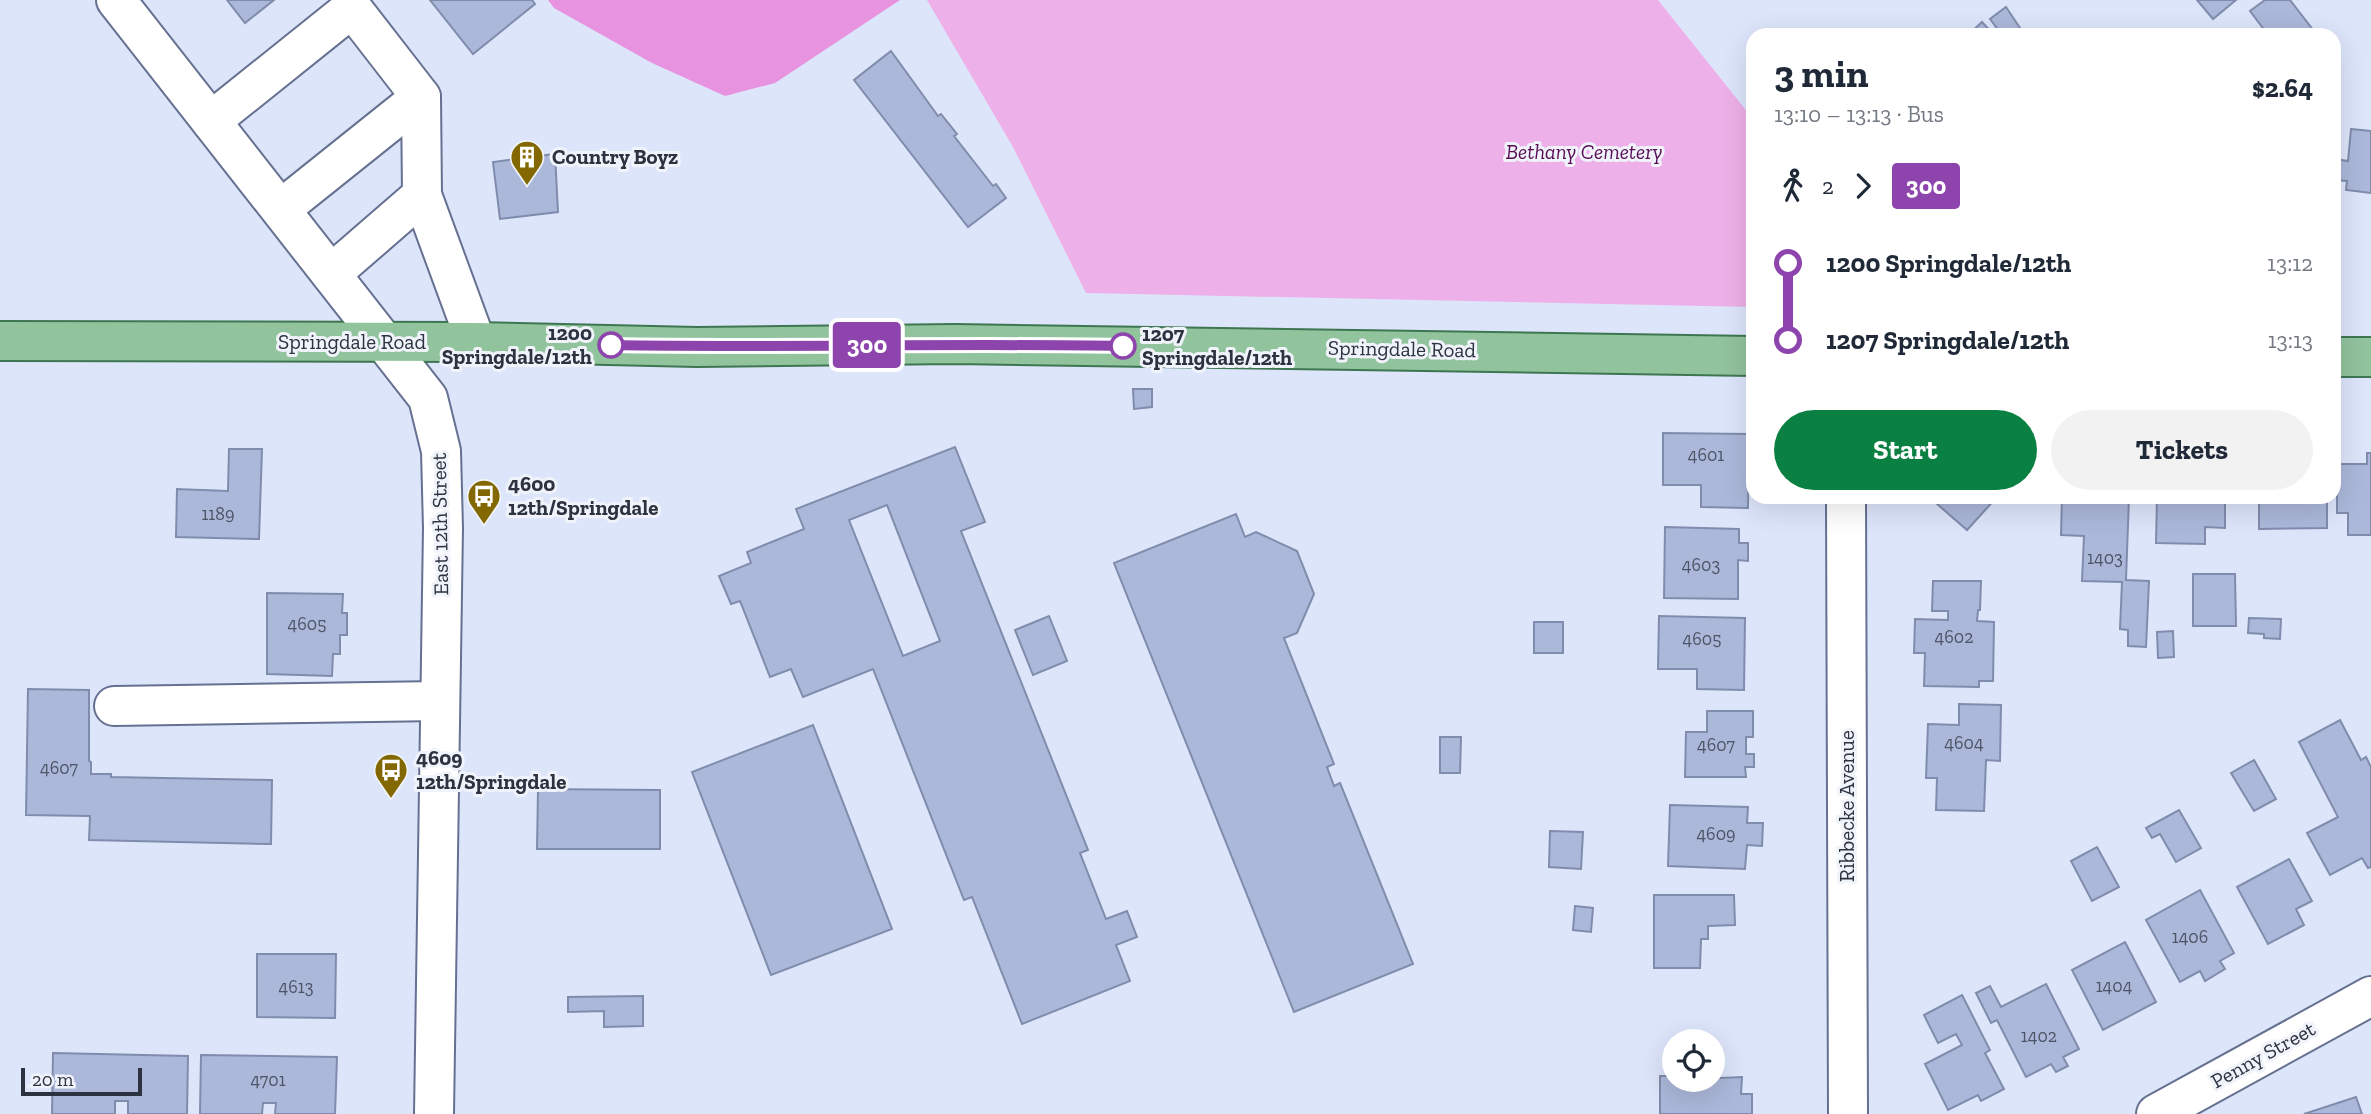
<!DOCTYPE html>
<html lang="en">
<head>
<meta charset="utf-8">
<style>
	body { margin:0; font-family:"Zilla Slab",serif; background:#f2f2f3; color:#1f2937; height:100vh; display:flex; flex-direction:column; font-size:26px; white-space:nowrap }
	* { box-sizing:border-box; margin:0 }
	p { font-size:23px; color:#747a83 }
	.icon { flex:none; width:38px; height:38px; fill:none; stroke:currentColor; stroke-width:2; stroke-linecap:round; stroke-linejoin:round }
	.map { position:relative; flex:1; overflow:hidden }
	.sheet { position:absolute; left:1746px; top:28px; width:595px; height:476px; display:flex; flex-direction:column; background:#fff; border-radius:21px; box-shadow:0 7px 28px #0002 }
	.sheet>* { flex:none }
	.badge { padding:0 14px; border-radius:5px; font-size:24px; line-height:46px }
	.controls { position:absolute; left:1662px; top:1029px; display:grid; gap:14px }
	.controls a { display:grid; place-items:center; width:63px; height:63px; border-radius:50%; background:#fff; box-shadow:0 7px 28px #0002; font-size:35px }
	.scale { position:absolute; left:21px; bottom:18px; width:121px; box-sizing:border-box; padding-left:7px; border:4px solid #2d3240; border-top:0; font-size:19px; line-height:24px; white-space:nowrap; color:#2d3240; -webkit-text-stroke:5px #f0f3fa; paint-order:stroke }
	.map>.badge { position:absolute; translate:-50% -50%; box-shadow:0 0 0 4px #fff }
	.legs { display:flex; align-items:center; gap:10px; height:77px; padding:0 28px; font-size:23px }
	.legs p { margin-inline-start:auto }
	.overview { display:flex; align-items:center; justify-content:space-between; height:119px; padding:0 28px }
	h1 { font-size:38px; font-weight:700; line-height:52px }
	.button { display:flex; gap:14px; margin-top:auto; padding:14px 28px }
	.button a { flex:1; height:80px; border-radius:42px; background:#0b8043; color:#fff; font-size:28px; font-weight:700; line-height:80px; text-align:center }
	.button a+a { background:#f2f2f3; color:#1f2937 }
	ul { padding:0 28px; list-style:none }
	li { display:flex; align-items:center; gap:24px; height:77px; font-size:26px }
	li i { display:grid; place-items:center; width:10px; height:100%; margin:0 9px; background:currentColor }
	li i::after { content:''; width:18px; height:18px; margin:-9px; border:5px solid; border-radius:50%; background:#fff }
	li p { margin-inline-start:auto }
	li:first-child i { background:linear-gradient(#0000 50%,currentColor 0) }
	li:last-child i { background:linear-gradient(currentColor 50%,#0000 0) }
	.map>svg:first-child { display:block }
</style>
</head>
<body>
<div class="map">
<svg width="2371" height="1114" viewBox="0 0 2371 1114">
	<rect width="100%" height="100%" fill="#dde5fb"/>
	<path fill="#eeb0e8" d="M 927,0 L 1658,0 L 1753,119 L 1753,307 L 1086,293 L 1013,147 Z"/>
	<path fill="#e793e0" d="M 548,0 L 900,0 L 775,83 L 725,96 L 652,63 L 554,8 Z"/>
	<g fill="#acb8da" stroke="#808cac" stroke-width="2" fill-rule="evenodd">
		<path d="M 227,0 L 274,0 L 245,23 Z"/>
		<path d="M 430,0 L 532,0 L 535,4 L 473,54 Z"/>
		<path d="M 2197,0 L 2236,0 L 2213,19 Z"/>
		<path d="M 2265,0 L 2290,0 L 2317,35 L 2261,35 L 2265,31 L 2250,11 Z"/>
		<path d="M 2006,7 L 2020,28 L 2011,35 L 2002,35 L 1990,19 Z"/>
		<path d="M 1982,22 L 1992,33 L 1990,35 L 1968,35 Z"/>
		<path d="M 891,51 L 938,116 L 941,114 L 957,134 L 954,136 L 993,186 L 996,184 L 1006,198 L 968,227 L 854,80 Z"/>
		<path d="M 2351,129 L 2371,131 L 2371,193 L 2346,190 L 2347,181 L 2334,180 L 2335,159 L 2348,161 Z"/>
		<path d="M 555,154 L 558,212 L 500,219 L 493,162 Z"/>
		<path d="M 1133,389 L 1152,389 L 1152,407 L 1134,409 Z"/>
		<path d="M 1663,433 L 1749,434 L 1748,508 L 1701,507 L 1701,485 L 1663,485 Z"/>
		<path d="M 955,447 L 985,522 L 961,531 L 1088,850 L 1080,853 L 1106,919 L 1127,911 L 1137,937 L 1116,945 L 1130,981 L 1022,1024 L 972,897 L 964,900 L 873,669 L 803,697 L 791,669 L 770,677 L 740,601 L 731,604 L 719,576 L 751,563 L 747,552 L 804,529 L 796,509 ZM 887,505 L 940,641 L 903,656 L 849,520 Z"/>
		<path d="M 229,449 L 262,449 L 259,539 L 176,537 L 177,489 L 228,491 Z"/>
		<path d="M 2367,453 L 2371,453 L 2371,535 L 2348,535 L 2348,513 L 2337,513 L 2337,464 L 2367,464 Z"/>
		<path d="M 1929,497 L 1997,497 L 1967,530 Z"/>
		<path d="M 2062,497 L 2129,497 L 2126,580 L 2149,581 L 2146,647 L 2128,646 L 2128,630 L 2120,629 L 2122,582 L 2082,581 L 2084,536 L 2061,535 Z"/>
		<path d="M 2157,497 L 2225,497 L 2225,528 L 2205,527 L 2205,544 L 2156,543 Z"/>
		<path d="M 2259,497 L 2327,497 L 2327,528 L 2259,529 Z"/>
		<path d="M 1236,514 L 1245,537 L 1256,532 L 1297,551 L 1314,594 L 1297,633 L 1284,638 L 1334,764 L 1327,767 L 1334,786 L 1340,783 L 1413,964 L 1294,1012 L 1114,563 Z"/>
		<path d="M 1665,527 L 1739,529 L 1739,543 L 1748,543 L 1748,561 L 1738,560 L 1738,599 L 1664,598 Z"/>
		<path d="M 2193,574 L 2235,574 L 2236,626 L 2193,626 Z"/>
		<path d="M 1933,581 L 1981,581 L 1980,610 L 1978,610 L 1977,621 L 1994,622 L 1993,681 L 1979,681 L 1979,687 L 1924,686 L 1925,653 L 1914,653 L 1915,619 L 1948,620 L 1948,611 L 1932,611 Z"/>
		<path d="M 267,593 L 343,594 L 342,613 L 347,613 L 347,635 L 340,635 L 340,654 L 333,654 L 332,676 L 267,674 Z"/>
		<path d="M 1049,616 L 1067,661 L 1033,675 L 1015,630 Z"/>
		<path d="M 1659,616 L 1745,618 L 1744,690 L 1697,689 L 1697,669 L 1658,669 Z"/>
		<path d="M 2249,618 L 2281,619 L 2280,639 L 2264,638 L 2264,634 L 2248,633 Z"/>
		<rect x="1534" y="622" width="29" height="31"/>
		<path d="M 2173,631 L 2174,657 L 2158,658 L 2157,632 Z"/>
		<path d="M 28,689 L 89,690 L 89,761 L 91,762 L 91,774 L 111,774 L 111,777 L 272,780 L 271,844 L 89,840 L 90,816 L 26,815 Z"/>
		<path d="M 1959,704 L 2001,705 L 2000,761 L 1986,760 L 1984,811 L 1936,810 L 1937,778 L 1926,778 L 1928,724 L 1959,725 Z"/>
		<path d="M 1707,711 L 1753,711 L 1753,737 L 1746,737 L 1746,754 L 1754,754 L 1754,767 L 1745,767 L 1746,777 L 1685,777 L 1686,732 L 1707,732 Z"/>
		<path d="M 2340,720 L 2361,760 L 2366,757 L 2371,767 L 2371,867 L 2368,868 L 2362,858 L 2330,875 L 2307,833 L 2338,817 L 2299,742 Z"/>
		<path d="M 813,725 L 892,929 L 771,975 L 692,772 Z"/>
		<path d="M 1440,737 L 1461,737 L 1460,773 L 1440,773 Z"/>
		<path d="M 2254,760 L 2276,799 L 2254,811 L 2231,773 Z"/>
		<path d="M 538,789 L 660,790 L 660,849 L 537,849 Z"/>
		<path d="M 1670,805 L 1748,807 L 1747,823 L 1763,823 L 1762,846 L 1747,845 L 1745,869 L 1668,866 Z"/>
		<path d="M 2179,810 L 2201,848 L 2176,862 L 2160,834 L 2152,838 L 2146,828 Z"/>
		<path d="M 1550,831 L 1583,832 L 1581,869 L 1549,867 Z"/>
		<path d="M 2097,847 L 2119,887 L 2092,901 L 2071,861 Z"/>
		<path d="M 2289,859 L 2312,901 L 2296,909 L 2304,925 L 2268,944 L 2237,887 Z"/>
		<path d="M 2200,890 L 2234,953 L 2220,961 L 2225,969 L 2205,981 L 2200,971 L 2180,982 L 2146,920 Z"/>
		<path d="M 1654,895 L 1734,895 L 1735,925 L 1708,926 L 1708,939 L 1701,939 L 1700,968 L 1654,968 Z"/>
		<path d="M 1575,906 L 1593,908 L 1591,932 L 1573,930 Z"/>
		<path d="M 2125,942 L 2156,1002 L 2103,1030 L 2072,970 Z"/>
		<path d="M 257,954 L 336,954 L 335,1018 L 257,1017 Z"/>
		<path d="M 2046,984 L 2079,1049 L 2063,1057 L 2068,1066 L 2056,1072 L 2051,1064 L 2026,1077 L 1997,1020 L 1991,1023 L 1976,993 L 1990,986 L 2001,1007 Z"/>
		<path d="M 1962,995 L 1990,1050 L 1985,1053 L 2004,1089 L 1981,1101 L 1978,1095 L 1948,1110 L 1925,1064 L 1962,1045 L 1956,1034 L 1938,1043 L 1924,1015 Z"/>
		<path d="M 643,996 L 643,1026 L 604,1027 L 604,1011 L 568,1012 L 568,997 Z"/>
		<path d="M 53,1053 L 188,1056 L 187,1114 L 128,1114 L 128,1101 L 115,1101 L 115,1114 L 52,1114 Z"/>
		<path d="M 201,1055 L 337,1057 L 335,1114 L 275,1114 L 276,1103 L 263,1103 L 262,1114 L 200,1114 Z"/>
		<path d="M 1660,1076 L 1675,1076 L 1675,1080 L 1742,1077 L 1741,1094 L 1752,1094 L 1752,1114 L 1660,1114 Z"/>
		<path d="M 2356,1097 L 2362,1114 L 2304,1114 Z"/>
	</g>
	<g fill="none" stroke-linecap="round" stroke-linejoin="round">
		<defs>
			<g id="minor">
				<path d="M 116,0 L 428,398 L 441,451 L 443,528 L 434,1114"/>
				<path d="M 211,121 L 352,8 L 421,97 L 422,195 L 476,342"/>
				<path d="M 281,209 L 421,97"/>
				<path d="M 331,274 L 422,195"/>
				<path d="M 1846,497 L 1848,1114"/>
				<path d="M 114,706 L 440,701"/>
				<path d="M 2156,1114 L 2371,996"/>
			</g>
			<g id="major">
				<path d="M 0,341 L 476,342 L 697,347 L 955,344 L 1754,356"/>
				<path d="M 2334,357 L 2371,357"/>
			</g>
		</defs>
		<use href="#minor" stroke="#667191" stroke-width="42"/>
		<use href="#major" stroke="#3e7652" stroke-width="42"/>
		<use href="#minor" stroke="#fff" stroke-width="38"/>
		<use href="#major" stroke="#91c39d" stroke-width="38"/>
	</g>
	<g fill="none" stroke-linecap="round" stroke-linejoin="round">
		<defs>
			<path id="line-1" d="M 611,345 C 781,348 952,343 1123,346"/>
		</defs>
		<use href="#line-1" stroke="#fff" stroke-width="16"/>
		<use href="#line-1" stroke="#8e44ad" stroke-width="10"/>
	</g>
	<defs>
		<symbol id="building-pin" viewBox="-11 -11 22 30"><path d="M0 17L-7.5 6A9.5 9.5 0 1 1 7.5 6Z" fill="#836700" stroke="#f0f3fa"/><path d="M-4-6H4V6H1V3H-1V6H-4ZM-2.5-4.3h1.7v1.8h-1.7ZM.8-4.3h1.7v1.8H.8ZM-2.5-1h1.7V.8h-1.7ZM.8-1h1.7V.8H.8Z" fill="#fff"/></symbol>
		<symbol id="bus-pin" viewBox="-11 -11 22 30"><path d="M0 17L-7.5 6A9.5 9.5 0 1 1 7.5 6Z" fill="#836700" stroke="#f0f3fa"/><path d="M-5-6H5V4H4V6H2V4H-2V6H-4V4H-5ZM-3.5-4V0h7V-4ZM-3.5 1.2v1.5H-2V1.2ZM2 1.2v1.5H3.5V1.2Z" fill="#fff"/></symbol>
	</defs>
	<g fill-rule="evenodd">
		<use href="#building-pin" x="508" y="138" width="38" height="52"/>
		<use href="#bus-pin" x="465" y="477" width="38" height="52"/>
		<use href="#bus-pin" x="372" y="751" width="38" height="52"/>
	</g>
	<g fill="#fff" stroke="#8e44ad" stroke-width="3.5">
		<circle cx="611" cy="345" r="12"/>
		<circle cx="1123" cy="346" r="12"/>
	</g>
	<g text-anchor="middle" stroke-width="6" stroke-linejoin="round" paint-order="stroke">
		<g font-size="18" fill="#4d5466">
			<text x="1706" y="461">4601</text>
			<text x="218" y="520">1189</text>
			<text x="2105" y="564">1403</text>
			<text x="1701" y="571">4603</text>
			<text x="307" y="630">4605</text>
			<text x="1954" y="643">4602</text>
			<text x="1702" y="645">4605</text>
			<text x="1964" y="749">4604</text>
			<text x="1716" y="751">4607</text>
			<text x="59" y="774">4607</text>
			<text x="1716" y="840">4609</text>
			<text x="2190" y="943">1406</text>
			<text x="2114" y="992">1404</text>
			<text x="296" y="993">4613</text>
			<text x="2039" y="1042">1402</text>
			<text x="268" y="1086">4701</text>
		</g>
		<g font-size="21" font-style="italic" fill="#580c55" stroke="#f0f3fa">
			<text x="1584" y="159">Bethany Cemetery</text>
		</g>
		<g font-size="21" font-weight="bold" fill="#2d3240" stroke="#f0f3fa" text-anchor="start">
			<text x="552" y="164">Country Boyz</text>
			<text x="508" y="491">4600<tspan x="508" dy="24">12th/Springdale</tspan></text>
			<text x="416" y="765">4609<tspan x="416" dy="24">12th/Springdale</tspan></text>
		</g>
		<g font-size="21" font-weight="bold" fill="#2d3240" stroke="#f0f3fa" text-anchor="end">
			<text x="592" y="340">1200<tspan x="592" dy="24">Springdale/12th</tspan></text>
			<text x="1142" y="341" text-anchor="start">1207<tspan x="1142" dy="24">Springdale/12th</tspan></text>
		</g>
		<g font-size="21" fill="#2d3240" stroke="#f0f3fa">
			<text x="352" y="349">Springdale Road</text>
			<text transform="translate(1402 349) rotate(1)" y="7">Springdale Road</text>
			<text transform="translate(440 524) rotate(-91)" y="7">East 12th Street</text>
			<text transform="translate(1847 806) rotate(-90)" y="7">Ribbecke Avenue</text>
			<text transform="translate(2263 1055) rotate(-29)" y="7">Penny Street</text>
		</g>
	</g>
</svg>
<div class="controls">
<a><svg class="icon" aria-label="locate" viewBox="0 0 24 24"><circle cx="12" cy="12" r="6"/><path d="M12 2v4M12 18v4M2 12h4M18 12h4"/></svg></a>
</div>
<div class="scale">20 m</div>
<b class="badge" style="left:867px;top:345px;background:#8e44ad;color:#fff">300</b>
<section class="sheet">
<div class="overview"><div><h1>3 min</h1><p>13:10 – 13:13 · Bus</p></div><b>$2.64</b></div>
<div class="legs"><svg class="icon" aria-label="walk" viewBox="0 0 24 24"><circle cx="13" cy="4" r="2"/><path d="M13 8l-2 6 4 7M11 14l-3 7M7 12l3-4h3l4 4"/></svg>2<svg class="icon" aria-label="forward" viewBox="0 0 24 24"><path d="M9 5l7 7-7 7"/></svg><b class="badge" style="background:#8e44ad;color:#fff">300</b></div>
<ul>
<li><i style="color:#8e44ad"></i><b>1200 Springdale/12th</b><p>13:12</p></li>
<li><i style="color:#8e44ad"></i><b>1207 Springdale/12th</b><p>13:13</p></li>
</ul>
<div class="button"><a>Start</a><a>Tickets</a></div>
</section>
</div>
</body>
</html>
